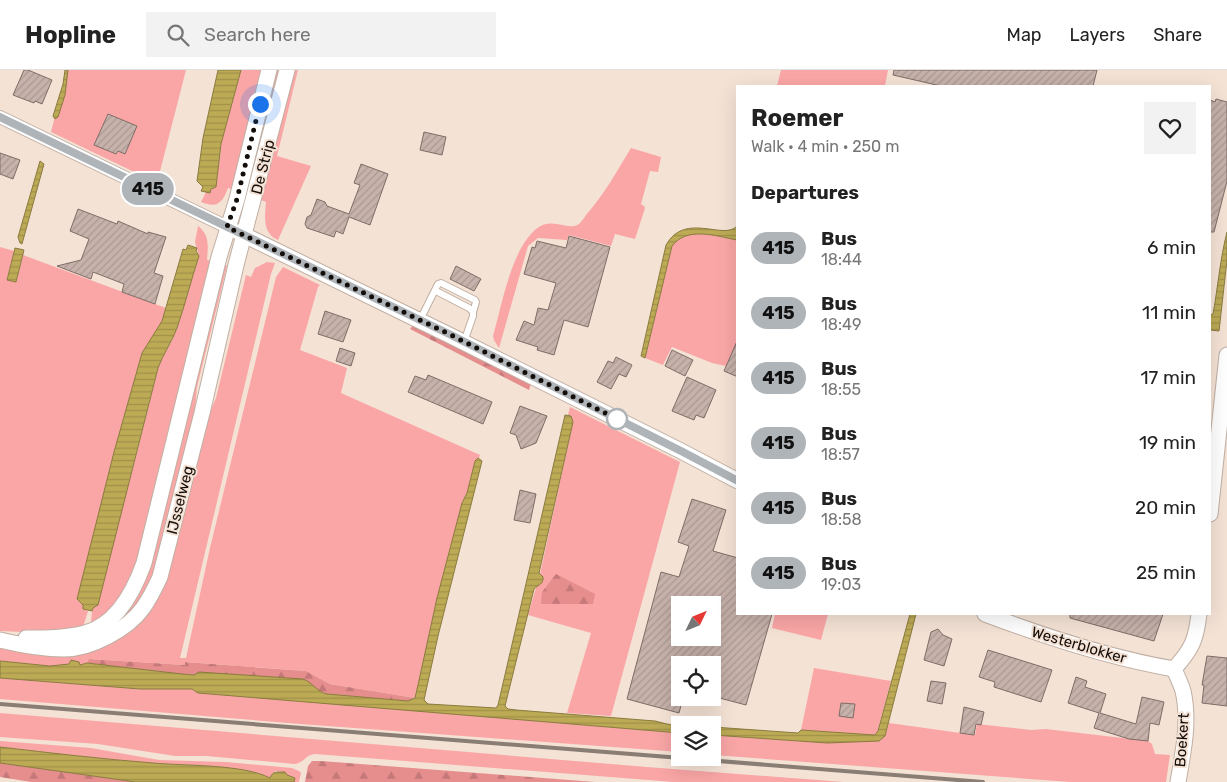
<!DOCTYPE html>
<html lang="en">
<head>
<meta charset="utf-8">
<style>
	body { margin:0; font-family:Rubik,sans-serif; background:#f2f2f2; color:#222; height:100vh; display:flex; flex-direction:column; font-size:19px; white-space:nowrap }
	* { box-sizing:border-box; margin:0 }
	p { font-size:16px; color:#767676 }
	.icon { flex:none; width:28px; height:28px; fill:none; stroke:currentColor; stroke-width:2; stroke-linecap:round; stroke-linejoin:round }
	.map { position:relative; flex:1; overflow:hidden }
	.side { position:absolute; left:736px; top:15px; width:475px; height:530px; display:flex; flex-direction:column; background:#fff; border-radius:0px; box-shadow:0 5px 20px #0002 }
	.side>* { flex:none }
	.badge { padding:0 10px; border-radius:16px; font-size:18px; line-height:32px }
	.needle { width:32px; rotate:47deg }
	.tools { position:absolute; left:671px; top:526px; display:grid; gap:10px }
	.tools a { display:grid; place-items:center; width:50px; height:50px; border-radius:0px; background:#fff; box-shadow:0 5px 20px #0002; font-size:25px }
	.you { position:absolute; width:25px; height:25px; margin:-12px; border:4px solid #fff; border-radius:50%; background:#1a73e8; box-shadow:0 0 0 8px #1a73e833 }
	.map>.badge { position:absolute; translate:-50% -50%; box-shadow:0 0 0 2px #fff }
	h2 { padding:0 15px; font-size:19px; line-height:45px }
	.round { display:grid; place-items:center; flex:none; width:52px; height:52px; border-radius:0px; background:#f2f2f2 }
	.headline { display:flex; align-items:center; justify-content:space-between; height:85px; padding:0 15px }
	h1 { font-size:24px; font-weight:700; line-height:38px }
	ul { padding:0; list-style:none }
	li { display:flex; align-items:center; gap:15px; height:65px; padding:0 15px }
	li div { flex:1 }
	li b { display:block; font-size:19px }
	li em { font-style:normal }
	li .badge { min-width:55px; font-weight:700; text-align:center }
	header { display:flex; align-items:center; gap:30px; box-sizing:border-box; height:70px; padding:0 25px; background:#fff; border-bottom:1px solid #e0e0e0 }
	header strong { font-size:24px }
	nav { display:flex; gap:28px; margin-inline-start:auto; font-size:18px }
	.search { width:350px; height:45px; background:#f2f2f2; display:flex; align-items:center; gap:12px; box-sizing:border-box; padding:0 18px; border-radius:0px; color:#767676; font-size:19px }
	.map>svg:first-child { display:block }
</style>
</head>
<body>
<header>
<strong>Hopline</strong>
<div class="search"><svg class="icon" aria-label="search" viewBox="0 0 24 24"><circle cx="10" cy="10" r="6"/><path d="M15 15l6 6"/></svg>Search here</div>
<nav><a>Map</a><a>Layers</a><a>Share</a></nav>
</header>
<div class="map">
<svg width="1227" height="712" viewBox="0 0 1227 712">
	<defs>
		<pattern id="forest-firs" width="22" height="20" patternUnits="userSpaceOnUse" patternTransform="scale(1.25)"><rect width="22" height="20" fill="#e68d8e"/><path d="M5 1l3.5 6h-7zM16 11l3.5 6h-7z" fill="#c47879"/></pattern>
		<pattern id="water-rules" width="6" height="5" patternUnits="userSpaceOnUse" patternTransform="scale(1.25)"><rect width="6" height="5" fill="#bcaa55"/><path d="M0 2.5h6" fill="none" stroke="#a19149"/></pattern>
		<pattern id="building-hatch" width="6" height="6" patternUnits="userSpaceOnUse" patternTransform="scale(1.25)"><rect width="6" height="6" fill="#c7b2ab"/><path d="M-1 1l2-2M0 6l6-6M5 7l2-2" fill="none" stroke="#aa9892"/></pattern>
	</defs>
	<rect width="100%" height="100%" fill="#f4e2d5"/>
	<g fill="#faa6a6">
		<path d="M 67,0 L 186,0 L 157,113 L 51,62 Z"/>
		<path d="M 241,0 L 262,0 L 232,119 L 228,118 C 222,134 217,138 201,132 L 206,122 L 210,123 L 220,88 L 221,74 Z"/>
		<path d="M 276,0 L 283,0 L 251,130 L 245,127 Z"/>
		<path d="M 292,0 L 298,0 L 277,86 L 311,96 L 278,170 C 262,163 265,146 266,132 L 261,130 L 265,107 Z"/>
		<path d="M 781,0 L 888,0 L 885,16 L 777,16 Z"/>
		<path d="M 631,78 L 661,87 L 658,102 L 650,101 L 641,134 L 644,136 L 645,138 L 635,169 L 615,164 L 611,176 L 569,165 L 567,170 L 538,168 L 528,176 L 499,278 L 494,270 L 493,266 C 502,235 511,181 535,160 C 552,145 567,162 579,154 C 581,152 584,148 586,145 C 604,125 617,101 631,78 Z"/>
		<path d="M 198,156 C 210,165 208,176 207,190 L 212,191 L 208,215 L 131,515 L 107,544 L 91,553 L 92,541 L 132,402 L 158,298 L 161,289 L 172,271 L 177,258 L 199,186 L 195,172 Z"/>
		<path d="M 691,164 L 707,164 L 737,170 L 737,277 L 726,296 L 712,293 L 672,277 L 663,295 L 645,288 L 672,176 L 680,168 Z"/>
		<path d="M 0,177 L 14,181 L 7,210 L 16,212 L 23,185 L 166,238 L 162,251 L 142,283 L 114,382 L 83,535 L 83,539 L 88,541 L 83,557 L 48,563 L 0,561 Z"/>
		<path d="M 267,192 L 275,193 L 271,204 L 180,588 L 186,588 L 210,478 L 276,207 L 283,197 L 320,215 L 318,217 L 300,280 L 347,298 L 341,323 L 480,385 L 479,388 L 475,391 L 467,423 L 462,433 L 415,628 L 330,614 L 306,601 L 186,592 L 185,595 L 89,589 L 87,593 L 80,595 L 79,592 L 71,590 L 70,594 L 50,596 L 0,591 L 0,578 L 56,585 L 143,548 L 201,363 L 216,328 L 246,205 L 251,207 L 255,198 Z"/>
		<path d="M 222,193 L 227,196 L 197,317 L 193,363 L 149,520 L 124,550 L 40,572 L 122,544 Z"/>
		<path d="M 570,337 L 680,392 L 611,646 L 567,643 L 591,563 L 528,545 L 540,504 L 573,352 L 571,346 L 568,345 Z"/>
		<path d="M 775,544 L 828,544 L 821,570 L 772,558 Z"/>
		<path d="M 814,598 L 891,611 L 877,663 L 874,665 L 801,660 Z"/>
		<path d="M 0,608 L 140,619 L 192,619 L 198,623 L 680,663 L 680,682 L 300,654 L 0,629 Z"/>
		<path d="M 0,643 L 647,697 L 844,712 L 674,712 L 315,684 C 306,684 304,693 295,694 L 206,686 L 175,686 L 98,674 L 0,667 Z"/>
		<path d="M 889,653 L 975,665 L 977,654 L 1031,660 L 1046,659 L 1148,671 L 1152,674 L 1155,684 L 1170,685 L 1166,712 L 1070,712 L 713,685 L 712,665 L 827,673 L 885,666 Z"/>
		<path d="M 0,671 L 91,678 L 159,690 L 226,692 L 292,698 L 299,701 L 301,703 L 299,712 L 294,712 L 295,708 L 287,705 L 284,702 L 275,701 L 270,709 C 244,694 185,696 153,693 C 102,689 51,683 0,677 Z"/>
	</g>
	<g fill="url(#forest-firs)">
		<path d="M 413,255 L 531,313 L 529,320 L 410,259 Z"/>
		<path d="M 556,504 L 595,524 L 593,534 L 541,534 L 542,522 Z"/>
		<path d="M 89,589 L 185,595 L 185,592 L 306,601 L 330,614 L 415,628 L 408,631 L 327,624 L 315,619 L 311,614 L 182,604 L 87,593 Z"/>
		<path d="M 312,691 L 321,691 L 595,712 L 305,712 L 308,696 Z"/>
		<path d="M 0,693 L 136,712 L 31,712 L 0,707 Z"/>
	</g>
	<g fill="url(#water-rules)" stroke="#8a7b3e">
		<path d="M 65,0 L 68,0 L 65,25 L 58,47 L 55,49 L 53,46 L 63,14 Z"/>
		<path d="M 218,0 L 241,0 L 221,74 L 216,117 L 211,119 L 210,123 L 201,121 L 203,117 L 197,111 L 203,68 Z"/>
		<path d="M 40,91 L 44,94 L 22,174 L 20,173 L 18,167 Z"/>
		<path d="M 737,156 L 737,170 C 716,166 687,156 672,176 L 645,288 L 641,286 L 666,175 C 685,141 724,171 737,156 Z"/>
		<path d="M 1227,162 L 1227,190 L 1219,261 L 1210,260 L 1210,245 L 1213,244 C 1218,217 1220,189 1227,162 Z"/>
		<path d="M 188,175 L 197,178 L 196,181 L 199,186 C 191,210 185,235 177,258 C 172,272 163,284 158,298 L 98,535 L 93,538 L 92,541 L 83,539 L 83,535 L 77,529 L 114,382 L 142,283 L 162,251 L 183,179 L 186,180 Z"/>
		<path d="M 15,178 L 24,180 L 16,212 L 7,210 Z"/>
		<path d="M 565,345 L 571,346 L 573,352 L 539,503 L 543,507 C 544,514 538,515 534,519 L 505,636 L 508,639 L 516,640 L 655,651 L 667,654 L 680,656 L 680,663 L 198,623 L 192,619 L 140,619 L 0,608 L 0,591 L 50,596 L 69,594 L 71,590 L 79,592 L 80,595 L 87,593 L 182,604 L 194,605 L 199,602 L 303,609 C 312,612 317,622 327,624 L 408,631 L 415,628 L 418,615 L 437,528 L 462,433 L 467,423 L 475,391 L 478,388 L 482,391 L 438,566 L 424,630 L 428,634 L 496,638 L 498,635 Z"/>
		<path d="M 910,544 L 916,544 L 885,666 L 879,671 L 827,673 L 713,665 L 713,657 L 798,663 L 801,660 L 875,665 L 878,661 Z"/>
		<path d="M 0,677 C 51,683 102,689 153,693 C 185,696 243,694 270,708 C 273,701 276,702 285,702 L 287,705 L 295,708 L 294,712 L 136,712 L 0,693 Z"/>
	</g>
	<g fill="url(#building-hatch)" stroke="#7f6c66" fill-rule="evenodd">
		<path d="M 24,0 L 28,0 L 52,10 L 42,34 L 35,31 L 34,33 L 13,25 Z"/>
		<path d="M 894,0 L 1097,0 L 1093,16 L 941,16 L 893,5 Z"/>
		<path d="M 1216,29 L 1227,32 L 1227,111 L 1214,162 L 1210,162 L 1210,30 L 1215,32 Z"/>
		<path d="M 108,44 L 137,56 L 125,84 L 118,81 L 116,84 L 94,75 Z"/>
		<path d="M 424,62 L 446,67 L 442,85 L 420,80 Z"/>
		<path d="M 0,83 L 20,90 L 13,109 L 0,104 Z"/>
		<path d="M 361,94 L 388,104 L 370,155 L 349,147 L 343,164 L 336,161 L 334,167 L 307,158 L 305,154 L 307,147 L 311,145 L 317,129 L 325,132 L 327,136 L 349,144 L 360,115 L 354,113 Z"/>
		<path d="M 78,139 L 117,154 L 118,151 L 148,164 L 148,162 L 166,167 L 154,203 L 163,206 L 155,234 L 122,222 L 124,214 L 93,202 L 91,209 L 57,196 L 81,190 L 89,169 L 70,161 Z"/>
		<path d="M 569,166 L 610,177 L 588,257 L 564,250 L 554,285 L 537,280 L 538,277 L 516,270 L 524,251 L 534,255 L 538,238 L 548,240 L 556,213 L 524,204 L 532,177 L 535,178 L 537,171 L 566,178 Z"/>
		<path d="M 456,196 L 481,209 L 474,221 L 450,209 Z"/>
		<path d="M 325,241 L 351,250 L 343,272 L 318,264 Z"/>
		<path d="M 738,269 L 738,307 L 724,301 Z"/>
		<path d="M 340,278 L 355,283 L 351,296 L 336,291 Z"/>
		<path d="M 672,280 L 693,290 L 685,306 L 665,296 Z"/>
		<path d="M 616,287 L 632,295 L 626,307 L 619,304 L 611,319 L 597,312 L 608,291 L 613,293 Z"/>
		<path d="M 428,305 L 492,332 L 483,354 L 408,322 L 415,306 L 426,310 Z"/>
		<path d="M 687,307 L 716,320 L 704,348 L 696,345 L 694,350 L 672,341 Z"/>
		<path d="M 520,336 L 547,346 L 536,373 L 521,379 L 516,365 L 510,363 Z"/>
		<path d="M 520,420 L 536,424 L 530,453 L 514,450 Z"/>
		<path d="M 692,429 L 726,440 L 713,481 L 738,488 L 738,544 L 772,544 L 746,635 L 712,626 L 712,595 L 680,595 L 680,628 L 683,628 L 679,643 L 627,629 L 661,502 L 679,507 L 689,476 L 678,472 ZM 680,535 L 712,535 L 712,568 L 680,568 Z"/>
		<path d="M 1070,544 L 1163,544 L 1154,571 L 1070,548 Z"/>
		<path d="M 938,559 L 943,565 L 952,569 L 944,596 L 924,590 L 931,562 Z"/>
		<path d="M 988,580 L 1052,600 L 1041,632 L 994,617 L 995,612 L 979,607 Z"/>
		<path d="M 1207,586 L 1227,588 L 1227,636 L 1202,633 L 1204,615 L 1202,615 Z"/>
		<path d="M 1076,607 L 1087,611 L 1085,617 L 1106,624 L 1100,643 L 1136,654 L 1142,627 L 1164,632 L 1159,655 L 1150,653 L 1148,671 L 1129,669 L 1094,658 L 1099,643 L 1068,633 Z"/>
		<path d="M 931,611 L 946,613 L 942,634 L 927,631 Z"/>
		<path d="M 841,633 L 855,634 L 853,648 L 839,646 Z"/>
		<path d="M 964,637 L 984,642 L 981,655 L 976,654 L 974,665 L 960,663 Z"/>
	</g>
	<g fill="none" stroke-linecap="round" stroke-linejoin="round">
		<defs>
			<g id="service">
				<path d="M 436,221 L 469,238 L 473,242 L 473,246 L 464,272"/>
				<path d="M 420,250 L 438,214 L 441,213 L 475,230 L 476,232 L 473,242"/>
			</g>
			<path id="minor" d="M 0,47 L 227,157"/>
			<g id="tertiary">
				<path d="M 238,162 L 449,265 L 681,381 L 738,411"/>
				<path d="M 1210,444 L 1227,285"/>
				<path d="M 985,544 C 1046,567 1109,588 1174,599"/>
				<path d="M 26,568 C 45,568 67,568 85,563 C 116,555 134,521 144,493 L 219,187 L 237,129 L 269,0"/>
				<path d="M 0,570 C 21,575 42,579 64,579 C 91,579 128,559 143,538 C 150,528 155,518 160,507 L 202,343 L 236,195 L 287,0"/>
				<path d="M 1174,599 C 1177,606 1181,614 1183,621 C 1190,651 1183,683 1178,712"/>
				<path d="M 1174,599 C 1192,579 1196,570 1199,544"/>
			</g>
		</defs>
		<use href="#service" stroke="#c0afa3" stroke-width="8"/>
		<use href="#minor" stroke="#c0afa3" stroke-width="14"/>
		<use href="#tertiary" stroke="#c0afa3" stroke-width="17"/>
		<use href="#service" stroke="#fff" stroke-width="6"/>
		<use href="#minor" stroke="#fff" stroke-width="12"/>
		<use href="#tertiary" stroke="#fff" stroke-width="15"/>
		<path stroke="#897d74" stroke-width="4" d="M 0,634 L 983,712"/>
	</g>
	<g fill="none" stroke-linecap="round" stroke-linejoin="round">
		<defs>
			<path id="line" d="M 0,47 L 449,264 L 681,381 L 738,411"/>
		</defs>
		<use href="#line" stroke="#fff" stroke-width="11"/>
		<use href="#line" stroke="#afb4b9" stroke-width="8"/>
		<path stroke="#140e0a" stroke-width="5" stroke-dasharray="0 9" d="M 260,34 L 237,129 L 227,157 L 449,264 L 617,349"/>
	</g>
	<circle fill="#fff" stroke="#afb4b9" stroke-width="2.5" cx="617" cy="349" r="10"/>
	<g text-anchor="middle" stroke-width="4" stroke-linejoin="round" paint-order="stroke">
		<g font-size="15" fill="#140e0a" stroke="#f4e2d5">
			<text transform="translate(263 97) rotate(-76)" y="5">De Strip</text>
			<text transform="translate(180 430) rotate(-76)" y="5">IJsselweg</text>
			<text transform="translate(1079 575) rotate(16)" y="5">Westerblokker</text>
			<text transform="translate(1182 670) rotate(-86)" y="5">Boekert</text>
		</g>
	</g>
</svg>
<div class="tools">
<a><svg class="needle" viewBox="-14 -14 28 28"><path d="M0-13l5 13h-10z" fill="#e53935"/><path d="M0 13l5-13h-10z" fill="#767676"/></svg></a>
<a><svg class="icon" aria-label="locate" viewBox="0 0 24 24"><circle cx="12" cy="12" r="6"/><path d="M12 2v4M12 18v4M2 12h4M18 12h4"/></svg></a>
<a><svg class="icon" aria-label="layers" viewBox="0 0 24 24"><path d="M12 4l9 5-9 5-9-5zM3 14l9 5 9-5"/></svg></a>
</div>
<div class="you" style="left:260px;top:34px"></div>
<b class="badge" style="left:148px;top:119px;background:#afb4b9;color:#111">415</b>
<section class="side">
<div class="headline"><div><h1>Roemer</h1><p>Walk · 4 min · 250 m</p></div><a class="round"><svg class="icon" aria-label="heart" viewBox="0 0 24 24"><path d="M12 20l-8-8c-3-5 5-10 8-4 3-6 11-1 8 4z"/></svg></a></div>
<h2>Departures</h2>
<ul>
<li><span class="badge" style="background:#afb4b9;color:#111">415</span><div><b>Bus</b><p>18:44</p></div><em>6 min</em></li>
<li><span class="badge" style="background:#afb4b9;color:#111">415</span><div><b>Bus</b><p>18:49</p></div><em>11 min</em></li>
<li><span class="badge" style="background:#afb4b9;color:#111">415</span><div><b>Bus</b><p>18:55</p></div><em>17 min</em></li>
<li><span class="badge" style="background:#afb4b9;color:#111">415</span><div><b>Bus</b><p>18:57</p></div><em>19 min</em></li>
<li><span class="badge" style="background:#afb4b9;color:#111">415</span><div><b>Bus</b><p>18:58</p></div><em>20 min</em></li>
<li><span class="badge" style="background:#afb4b9;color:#111">415</span><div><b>Bus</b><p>19:03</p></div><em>25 min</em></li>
</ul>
</section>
</div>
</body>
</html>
